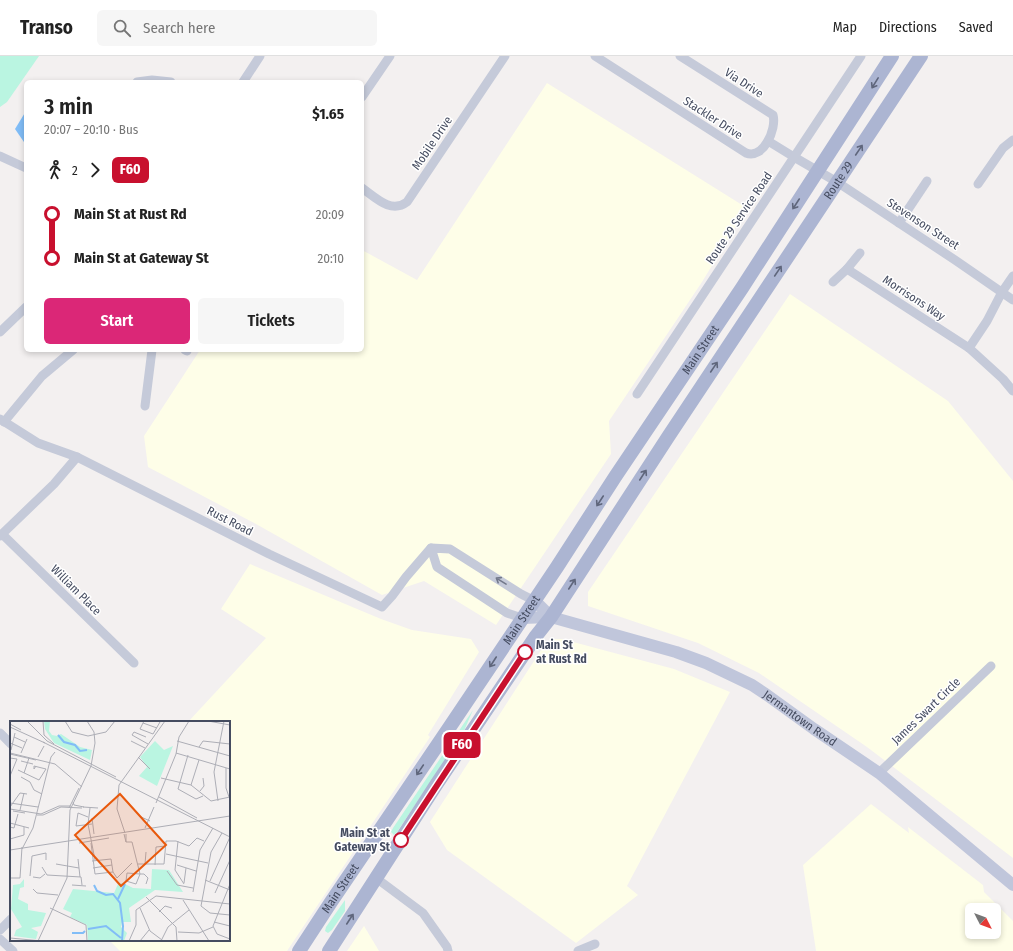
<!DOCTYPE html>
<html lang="en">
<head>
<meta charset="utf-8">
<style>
	body { margin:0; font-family:"Fira Sans Condensed",sans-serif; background:#f6f6f6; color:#222; height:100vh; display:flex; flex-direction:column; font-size:15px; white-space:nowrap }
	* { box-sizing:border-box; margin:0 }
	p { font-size:13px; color:#767676 }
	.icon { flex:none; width:22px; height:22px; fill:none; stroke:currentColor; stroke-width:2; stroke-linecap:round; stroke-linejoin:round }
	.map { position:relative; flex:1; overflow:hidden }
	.details { position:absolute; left:24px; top:24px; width:340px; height:272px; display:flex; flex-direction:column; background:#fff; border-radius:6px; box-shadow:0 2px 6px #0003 }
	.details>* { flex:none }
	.badge { padding:0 8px; border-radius:6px; font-size:14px; line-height:26px }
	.needle { width:26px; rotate:132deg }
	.tools { position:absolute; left:965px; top:847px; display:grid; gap:8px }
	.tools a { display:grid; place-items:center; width:36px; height:36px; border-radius:6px; background:#fff; box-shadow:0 2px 6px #0003; font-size:20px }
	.map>.badge { position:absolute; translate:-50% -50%; box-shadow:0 0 0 2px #fff }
	.legs { display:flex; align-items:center; gap:6px; height:44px; padding:0 20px; font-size:13px }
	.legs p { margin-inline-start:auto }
	.head { display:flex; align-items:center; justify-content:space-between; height:68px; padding:0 20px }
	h1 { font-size:22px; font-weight:600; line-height:30px }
	.action { display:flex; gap:8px; margin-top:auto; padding:8px 20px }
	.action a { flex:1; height:46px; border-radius:6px; background:#db2777; color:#fff; font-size:16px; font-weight:600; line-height:46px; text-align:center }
	.action a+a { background:#f6f6f6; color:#222 }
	ul { padding:0 20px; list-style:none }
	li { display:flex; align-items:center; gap:14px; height:44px; font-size:15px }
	li i { display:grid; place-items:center; width:6px; height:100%; margin:0 5px; background:currentColor }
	li i::after { content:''; width:10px; height:10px; margin:-5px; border:3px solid; border-radius:50%; background:#fff }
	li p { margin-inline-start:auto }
	li:first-child i { background:linear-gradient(#0000 50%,currentColor 0) }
	li:last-child i { background:linear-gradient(currentColor 50%,#0000 0) }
	header { display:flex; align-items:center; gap:24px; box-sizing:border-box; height:56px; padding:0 20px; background:#fff; border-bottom:1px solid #e0e0e0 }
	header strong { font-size:19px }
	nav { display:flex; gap:22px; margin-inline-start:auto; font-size:14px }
	.search { width:280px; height:36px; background:#f6f6f6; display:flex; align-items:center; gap:10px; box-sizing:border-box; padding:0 14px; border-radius:6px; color:#767676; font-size:15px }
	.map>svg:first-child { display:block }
</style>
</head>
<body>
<header>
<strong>Transo</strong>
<div class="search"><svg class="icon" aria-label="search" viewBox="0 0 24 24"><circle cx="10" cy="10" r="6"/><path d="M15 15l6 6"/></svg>Search here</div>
<nav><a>Map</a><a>Directions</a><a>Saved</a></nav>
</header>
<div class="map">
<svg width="1013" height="895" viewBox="0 0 1013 895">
	<rect width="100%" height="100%" fill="#f3f0f0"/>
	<g fill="#fefee8" fill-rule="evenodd">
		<path d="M 547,27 L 747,152 L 702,226 L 609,365 L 611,398 L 496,569 L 424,525 L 382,539 L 256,468 L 148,411 L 144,380 L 200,294 L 362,294 L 362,194 L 417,224 Z"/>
		<path d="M 790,238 L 948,345 L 1013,425 L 1013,802 L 867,691 L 759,617 L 698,587 L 588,550 L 588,536 Z"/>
		<path d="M 250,508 L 381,563 L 412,574 L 471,583 L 479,596 L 428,679 L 430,681 L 287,895 L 120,895 L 109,884 L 229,884 L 229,666 L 188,666 L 266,582 L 221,553 Z"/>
		<path d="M 552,583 L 562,583 L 674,613 L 730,636 L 627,830 L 638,839 L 576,887 L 447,794 L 430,766 L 545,588 Z"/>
		<path d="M 871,748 L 909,777 L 908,771 L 983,829 L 984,836 L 1013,865 L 1013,895 L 816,895 L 803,809 ZM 972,854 L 994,854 L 994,876 L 972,876 Z"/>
		<path d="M 364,870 L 379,895 L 347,895 Z"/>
	</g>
	<g fill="#baf5e1">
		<path d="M 0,0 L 39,0 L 7,46 L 0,51 Z"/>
		<path d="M 473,654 L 463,677 L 397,776 L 394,779 L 391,776 L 393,772 Z"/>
		<path d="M 345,844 L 345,855 L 332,874 L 328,877 L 325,875 L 326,871 Z"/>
	</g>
	<path fill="#81bdf7" d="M 26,55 L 26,89 L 15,73 Z"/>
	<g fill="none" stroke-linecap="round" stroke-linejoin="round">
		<g stroke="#c5cad9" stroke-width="9">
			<path d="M 595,0 L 746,97 C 763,104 777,73 773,59 L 680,0"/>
			<path d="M 137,26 L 152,24 L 171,26"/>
			<path d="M 243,26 L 260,0"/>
			<path d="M 362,41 L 390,0"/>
			<path d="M 768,85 L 794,101 L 837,126 L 955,204 L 1013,244"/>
			<path d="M 0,100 L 26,112"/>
			<path d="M 978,128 L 1003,92 L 1013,84"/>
			<path d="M 362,132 C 376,142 391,158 407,146 L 505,0"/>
			<path d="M 899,167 L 927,125"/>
			<path d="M 847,213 L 969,292 L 1003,323 L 1013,335"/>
			<path d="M 833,226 L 847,213 L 860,197"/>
			<path d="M 0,276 L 26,251"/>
			<path d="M 969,292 L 987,265 L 1002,236 L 1013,220"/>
			<path d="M 185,294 L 187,295"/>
			<path d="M 637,338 L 861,0"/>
			<path d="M 145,350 L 152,294"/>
			<path d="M 0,363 L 38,387 L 77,401 L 269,498 L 382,551 L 392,540 L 406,521 L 431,492"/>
			<path d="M 4,366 L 42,320 L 73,294"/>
			<path d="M 2,478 L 134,607"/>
			<path d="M 0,480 L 54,428 L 77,401"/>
			<path d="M 522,562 L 507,557 L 437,511 L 431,492 L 450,493 L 521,538 L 535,545"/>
			<path d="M 0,677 L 11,688"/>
			<path d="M 879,717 L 991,610"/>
			<path d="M 376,822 L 423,857 L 447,891 L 448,895"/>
			<path d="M 0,874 L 11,863"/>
			<path d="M 0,883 L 13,895"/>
			<path d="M 578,895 L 595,888"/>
		</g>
		<g stroke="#c0c6db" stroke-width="12">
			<path d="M 535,545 L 551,561"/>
			<path id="s1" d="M 522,562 L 551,561 L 676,596 L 706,607 L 752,629 L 767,639 L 814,673 L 879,717 L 1013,829"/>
		</g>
		<g stroke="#acb5d2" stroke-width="14">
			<path id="s2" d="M 299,895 L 331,846 L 449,672 L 557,511 L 615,421 L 742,232 L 892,0"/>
			<path id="s3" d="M 329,895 L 436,729 L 536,580 L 551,561 L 668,381 L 921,0"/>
		</g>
	</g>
	<defs><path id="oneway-shaft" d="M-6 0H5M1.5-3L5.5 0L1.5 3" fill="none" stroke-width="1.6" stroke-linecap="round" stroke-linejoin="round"/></defs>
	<g stroke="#5f667c">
		<use href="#oneway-shaft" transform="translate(875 27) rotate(122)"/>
		<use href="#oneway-shaft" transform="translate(859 94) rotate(-56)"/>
		<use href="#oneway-shaft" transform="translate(796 148) rotate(123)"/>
		<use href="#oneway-shaft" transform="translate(778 215) rotate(-56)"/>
		<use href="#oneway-shaft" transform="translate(714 311) rotate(-56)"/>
		<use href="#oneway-shaft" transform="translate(643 419) rotate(-57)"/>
		<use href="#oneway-shaft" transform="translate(600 445) rotate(123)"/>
		<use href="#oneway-shaft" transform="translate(572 528) rotate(-57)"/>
		<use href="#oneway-shaft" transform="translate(493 606) rotate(123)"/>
		<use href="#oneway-shaft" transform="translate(420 714) rotate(124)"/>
		<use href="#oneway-shaft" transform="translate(350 863) rotate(-57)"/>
	</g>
	<use stroke="#72788a" href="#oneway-shaft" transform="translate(501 525) rotate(-148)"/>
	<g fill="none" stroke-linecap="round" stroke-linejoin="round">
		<defs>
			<path id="line-1" d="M 401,784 L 525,596"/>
		</defs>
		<use href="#line-1" stroke="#fff" stroke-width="9"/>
		<use href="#line-1" stroke="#c8102e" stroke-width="6"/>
	</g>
	<g fill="#fff" stroke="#c8102e" stroke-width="2">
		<circle cx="525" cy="596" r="7"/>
		<circle cx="401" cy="784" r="7"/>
	</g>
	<g text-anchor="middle" stroke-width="3" stroke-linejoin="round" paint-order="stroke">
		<g font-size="12" fill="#454c60" stroke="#fff">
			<text transform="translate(744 27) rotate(33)" y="4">Via Drive</text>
			<text transform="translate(713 62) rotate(33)" y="4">Stackler Drive</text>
			<text transform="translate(432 87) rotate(-56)" y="4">Mobile Drive</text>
			<text dy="4" stroke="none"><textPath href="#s3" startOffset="924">Route 29</textPath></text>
			<text transform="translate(739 162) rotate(-56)" y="4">Route 29 Service Road</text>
			<text transform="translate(923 168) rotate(33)" y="4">Stevenson Street</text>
			<text transform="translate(914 242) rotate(33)" y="4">Morrisons Way</text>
			<text dy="4" stroke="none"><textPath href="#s2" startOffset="723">Main Street</textPath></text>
			<text transform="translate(230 465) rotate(27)" y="4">Rust Road</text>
			<text transform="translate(76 534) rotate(45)" y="4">William Place</text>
			<text dy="4" stroke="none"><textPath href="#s2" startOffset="399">Main Street</textPath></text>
			<text transform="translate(926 655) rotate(-44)" y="4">James Swart Circle</text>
			<text dy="4" stroke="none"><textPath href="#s1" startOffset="300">Jermantown Road</textPath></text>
			<text dy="4" stroke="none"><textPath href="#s2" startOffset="75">Main Street</textPath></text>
		</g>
		<g font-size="12" font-weight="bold" fill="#454c60" stroke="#fff" text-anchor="start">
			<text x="536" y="593">Main St<tspan x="536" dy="14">at Rust Rd</tspan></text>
			<text x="390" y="781" text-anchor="end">Main St at<tspan x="390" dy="14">Gateway St</tspan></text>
		</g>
	</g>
	<g transform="translate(10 665)">
		<rect width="220" height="220" fill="#f3f0f0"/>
		<path d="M 40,0 L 39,10 L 42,14 L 47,15 L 51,13 L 70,26 L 82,29 L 80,39 L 44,22 L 35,8 L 34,0 ZM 145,20 L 154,29 L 163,25 L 147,65 L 129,55 L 137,46 L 130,36 ZM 142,148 L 159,149 L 173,171 L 145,169 L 119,187 L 121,201 L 112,201 L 111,206 L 117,212 L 114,220 L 78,220 L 77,204 L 60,196 L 62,192 L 53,188 L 63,168 L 104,172 L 108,163 L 113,162 L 123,167 L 141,168 ZM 14,158 L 14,166 L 10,167 L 8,178 L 18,183 L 18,189 L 36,192 L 31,205 L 21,207 L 28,211 L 26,218 L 4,215 L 6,209 L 12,206 L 1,188 L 3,164 L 10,163 Z" fill="#baf5e1"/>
		<path fill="none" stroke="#81bdf7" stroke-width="2" d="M 48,14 L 54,21 L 65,24 L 70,30 L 77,29M 84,164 L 87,170 L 96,174 L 103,173 L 110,182 L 113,205 L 112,220M 108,178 L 115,163M 78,208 L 96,205 L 111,217M 62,212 L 73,212 L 75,210"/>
		<path fill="none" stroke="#adaeb6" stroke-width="1" d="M 2,0 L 15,0M 17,0 L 37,20 L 106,56M 33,0 L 34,14 L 44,23M 55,0 L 62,11 L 78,15 L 96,11 L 105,0M 134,0 L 130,8 L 143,13 L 150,1 L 147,0M 198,0 L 220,4M 133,2 L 147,7M 0,3 L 11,9M 0,6 L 35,22M 4,16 L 15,21M 136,16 L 124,11 L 122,14 L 138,23M 121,20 L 135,27M 167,20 L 220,35M 33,21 L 220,116M 0,22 L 12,27M 189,26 L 193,20 L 220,23M 1,29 L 5,12M 0,32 L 45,43 L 72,66M 11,32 L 17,18M 166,32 L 220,48M 0,33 L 26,39M 178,34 L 168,68 L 186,78 L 193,75M 28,36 L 34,25M 128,36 L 140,48M 0,37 L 7,38 L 0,55M 11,40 L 23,43M 216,47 L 216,67 L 219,76M 8,49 L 29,59 L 36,48 L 24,45 L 24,48 L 26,45M 14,52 L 19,37M 11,56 L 20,61 L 24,69 L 32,73M 151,57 L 181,64 L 201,80 L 220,76M 181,64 L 189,39M 190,70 L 194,65 L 193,57M 149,76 L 187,97M 208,80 L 204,51 L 214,0M 63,81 L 64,84 L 74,86M 0,82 L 28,86M 146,82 L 166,33 L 169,16 L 179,0M 0,86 L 10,72 L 17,73M 73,86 L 88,87M 59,87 L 69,67M 80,87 L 78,103 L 85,139M 0,88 L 31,93 L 49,85 L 61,85M 10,89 L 14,72M 3,90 L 15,92M 27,94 L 33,94 L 51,86 L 72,87M 129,95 L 140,100M 78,96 L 68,92 L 66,105 L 82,103M 82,97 L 84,113M 0,102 L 19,107M 0,106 L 4,107 L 8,93M 135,107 L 144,86M 115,112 L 107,88 L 109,64 L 155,0M 212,112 L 201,131 L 191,185 L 200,192 L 220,194M 114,113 L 116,121 L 116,113M 0,118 L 14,114 L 14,106M 168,120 L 165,149 L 174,163M 116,121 L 122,121 L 130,153 L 126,163 L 116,160 L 117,152 L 130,153 L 134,153 L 138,157 L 136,163M 69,122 L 99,117M 81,122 L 85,153 L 103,151M 12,128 L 23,107 L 41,36 L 45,31M 0,129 L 220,95M 156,133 L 198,142M 68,138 L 70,156M 82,140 L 101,138 L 103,151 L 107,157 L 122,142M 46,143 L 69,147M 128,143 L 154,143 L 156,120 L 166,120 L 179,125 L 187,117 L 194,120M 135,143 L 136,131M 145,144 L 146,126 L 156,125M 167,144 L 186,150M 32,146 L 37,154 L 71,156 L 72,164M 83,147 L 102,144M 157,150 L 167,164 L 183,167M 20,155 L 22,135 L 36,132 L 36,139M 23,156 L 30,157 L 35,153M 0,157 L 10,157 L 12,126M 195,159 L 220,169M 200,160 L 220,116M 174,162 L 176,147M 220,163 L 203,205 L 207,213 L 220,218M 62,164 L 76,165M 23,168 L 27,172 L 48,174M 183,171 L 190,129 L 203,107M 205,172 L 220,139M 136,176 L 166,206 L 167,220M 173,179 L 199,220M 40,187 L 76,204 L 77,220M 130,187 L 140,210 L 152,219M 149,191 L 155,185 L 162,187M 204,201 L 220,205M 168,211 L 189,212 L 203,206M 0,217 L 32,220M 28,220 L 57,157 L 60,89 L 81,45 L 85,22 L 84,11 L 77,0M 119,220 L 126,204 L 126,189 L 146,175 L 220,183M 130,220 L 139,209M 151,220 L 158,206 L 179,189"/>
		<path fill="#e8590c" fill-opacity="0.15" stroke="#e8590c" stroke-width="2" d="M 110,73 L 156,124 L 111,165 L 65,114 Z"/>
		<rect width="220" height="220" fill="none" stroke="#454c60" stroke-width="2"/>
	</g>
</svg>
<div class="tools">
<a><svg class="needle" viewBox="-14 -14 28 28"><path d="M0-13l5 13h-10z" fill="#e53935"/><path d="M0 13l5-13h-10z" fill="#767676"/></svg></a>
</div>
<b class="badge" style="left:462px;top:689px;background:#c8102e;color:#fff">F60</b>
<section class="details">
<div class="head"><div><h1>3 min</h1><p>20:07 – 20:10 · Bus</p></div><b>$1.65</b></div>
<div class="legs"><svg class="icon" aria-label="walk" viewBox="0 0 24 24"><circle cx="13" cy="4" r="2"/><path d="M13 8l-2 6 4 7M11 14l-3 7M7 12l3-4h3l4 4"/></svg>2<svg class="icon" aria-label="forward" viewBox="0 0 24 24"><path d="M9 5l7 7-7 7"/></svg><b class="badge" style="background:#c8102e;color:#fff">F60</b></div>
<ul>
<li><i style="color:#c8102e"></i><b>Main St at Rust Rd</b><p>20:09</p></li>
<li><i style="color:#c8102e"></i><b>Main St at Gateway St</b><p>20:10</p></li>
</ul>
<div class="action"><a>Start</a><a>Tickets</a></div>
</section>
</div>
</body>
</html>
